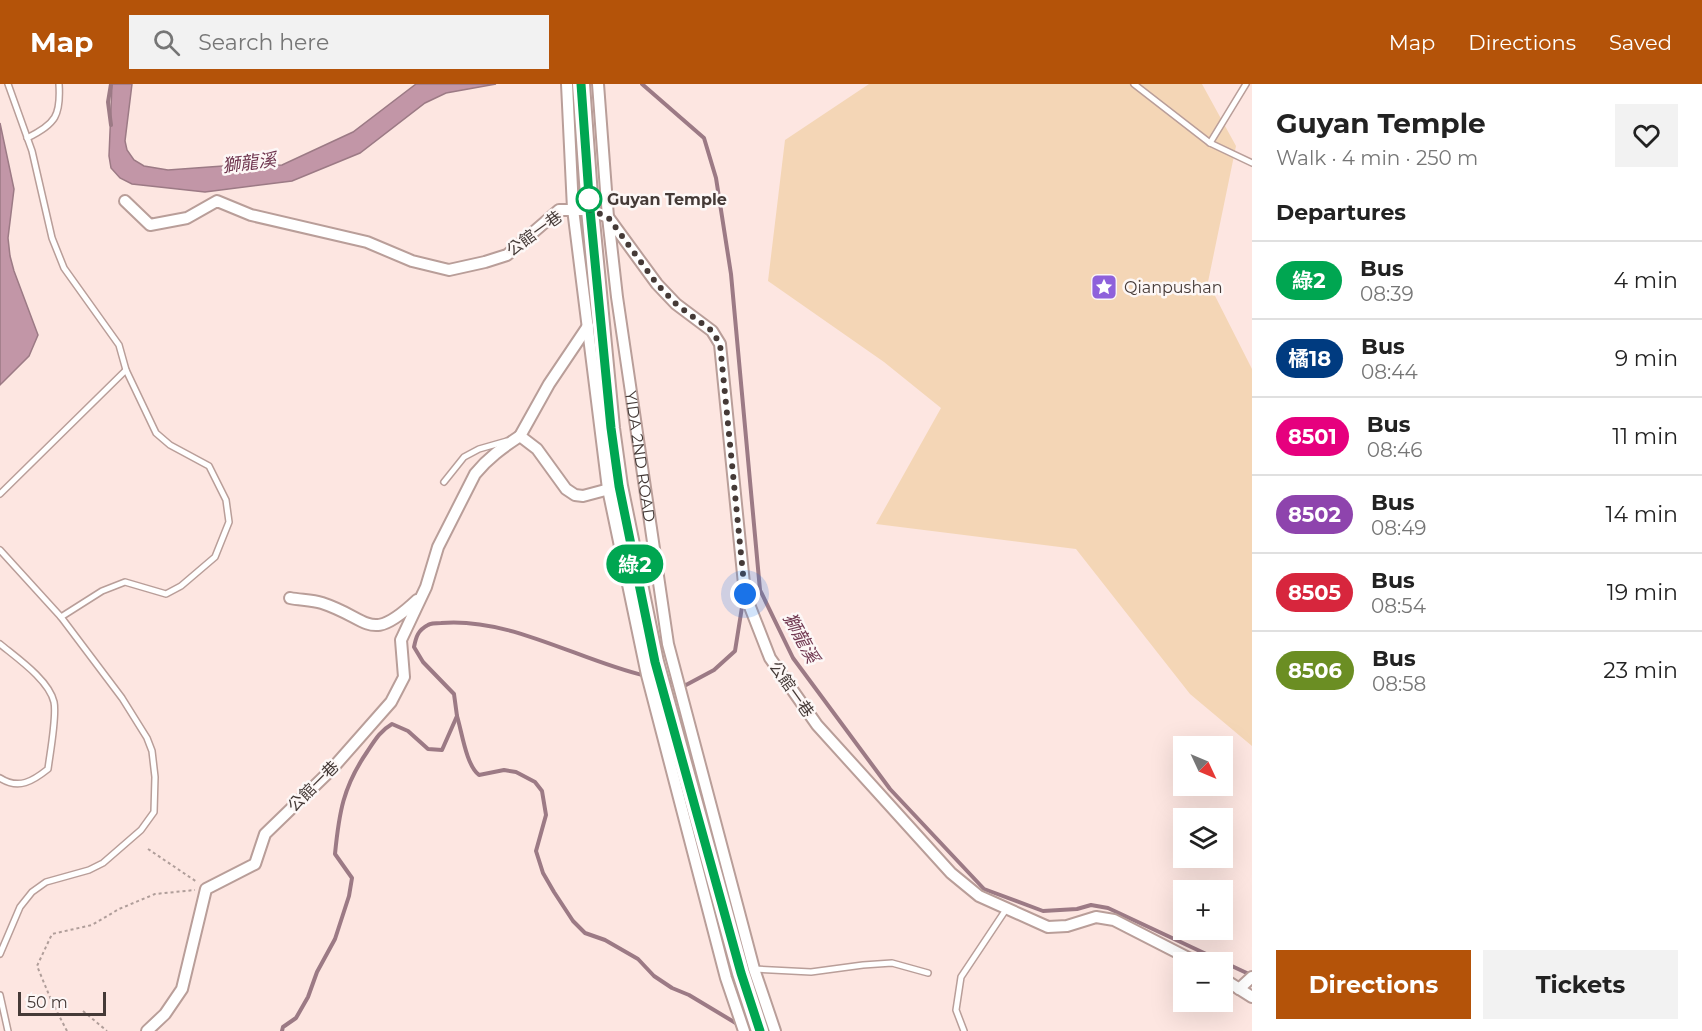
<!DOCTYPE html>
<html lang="en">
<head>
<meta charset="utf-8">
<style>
	body { margin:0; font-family:Montserrat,"Noto Sans TC",sans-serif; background:#f2f2f2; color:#222; height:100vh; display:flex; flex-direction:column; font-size:22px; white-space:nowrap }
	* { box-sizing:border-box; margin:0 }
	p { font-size:20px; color:#767676 }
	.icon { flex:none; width:33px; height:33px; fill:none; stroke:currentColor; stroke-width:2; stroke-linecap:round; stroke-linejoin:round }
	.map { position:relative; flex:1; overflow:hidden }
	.drawer { display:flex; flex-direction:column; background:#fff; width:450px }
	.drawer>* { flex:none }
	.badge { padding:0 12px; border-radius:20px; font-size:21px; line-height:39px }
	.needle { width:39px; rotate:134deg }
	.controls { position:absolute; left:1173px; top:652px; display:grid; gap:12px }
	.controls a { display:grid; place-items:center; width:60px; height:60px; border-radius:0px; background:#fff; box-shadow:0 6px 24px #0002; font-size:30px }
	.scale { position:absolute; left:18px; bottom:15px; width:88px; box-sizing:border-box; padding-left:6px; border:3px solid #453a37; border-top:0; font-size:16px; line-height:21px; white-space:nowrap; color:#453a37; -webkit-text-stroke:4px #fdf7f6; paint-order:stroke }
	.you { position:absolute; width:30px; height:30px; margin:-15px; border:4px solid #fff; border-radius:50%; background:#1a73e8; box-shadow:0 0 0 9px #1a73e833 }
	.map>.badge { position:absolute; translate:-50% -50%; box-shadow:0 0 0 3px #fff }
	h2 { padding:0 24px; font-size:22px; line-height:54px }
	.round { display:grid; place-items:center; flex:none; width:63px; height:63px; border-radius:0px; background:#f2f2f2 }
	.head { display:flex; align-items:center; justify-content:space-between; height:102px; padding:0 24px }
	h1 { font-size:28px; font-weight:700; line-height:45px }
	.cta { display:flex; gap:12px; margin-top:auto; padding:12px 24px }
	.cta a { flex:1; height:69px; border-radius:0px; background:#b45309; color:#fff; font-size:24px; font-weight:700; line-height:69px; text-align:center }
	.cta a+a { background:#f2f2f2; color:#222 }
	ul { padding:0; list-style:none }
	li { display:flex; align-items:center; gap:18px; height:78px; padding:0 24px; border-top:2px solid #e0e0e0 }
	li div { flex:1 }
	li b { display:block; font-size:22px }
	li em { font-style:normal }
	li .badge { min-width:66px; font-weight:700; text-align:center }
	header { display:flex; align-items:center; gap:36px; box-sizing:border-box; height:84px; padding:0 30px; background:#b45309; color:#fff }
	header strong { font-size:28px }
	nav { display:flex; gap:33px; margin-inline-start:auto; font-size:21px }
	.search { width:420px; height:54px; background:#f2f2f2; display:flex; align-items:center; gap:15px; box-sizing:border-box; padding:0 21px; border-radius:0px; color:#767676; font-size:22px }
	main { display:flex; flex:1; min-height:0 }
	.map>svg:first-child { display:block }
</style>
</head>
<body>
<header>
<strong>Map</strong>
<div class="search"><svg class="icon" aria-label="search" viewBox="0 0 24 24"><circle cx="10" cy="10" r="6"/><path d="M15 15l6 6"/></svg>Search here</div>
<nav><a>Map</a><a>Directions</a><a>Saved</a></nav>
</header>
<main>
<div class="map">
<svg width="1252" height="947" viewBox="0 0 1252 947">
	<rect width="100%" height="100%" fill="#fde6e1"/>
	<path fill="#f4d6b6" d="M 869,0 L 1202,0 L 1236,62 L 1208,198 L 1252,285 L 1252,662 L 1190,610 L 1076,465 L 876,440 L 941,324 L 884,278 L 768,197 L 785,56 Z"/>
	<g fill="#c296a7" stroke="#9c7a85" stroke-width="1.5">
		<path d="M 112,0 L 132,0 L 125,57 L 127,66 L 134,76 L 144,82 L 168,86 L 223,82 L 282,81 L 353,48 L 416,0 L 496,0 L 446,9 L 425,19 L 360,69 L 292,97 L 205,108 L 132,100 L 120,94 L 111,84 L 109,72 Z"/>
		<path d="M 0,39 L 14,105 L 8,154 L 10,172 L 14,187 L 38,251 L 29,272 L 0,301 Z"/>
	</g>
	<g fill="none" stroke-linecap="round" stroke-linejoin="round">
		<g stroke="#9c7a85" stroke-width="4">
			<path d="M 642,0 L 704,54 L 716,94 L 731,190 L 760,506 L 793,574 L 890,705 L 984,805 L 1043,827 L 1077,825 L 1091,821 L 1108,824 L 1251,891"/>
			<path d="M 111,41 L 108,18 L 111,0"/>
			<path d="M 665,597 L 686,601 L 714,586 L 735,567 L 742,523 L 760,506"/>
			<path d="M 457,632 C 462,648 466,681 479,691 L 504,686 L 516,688 L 535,698 L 542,707 L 546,731 L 536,767 L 543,789 L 554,808 L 573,837 L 585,849 L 605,856 L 638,875 L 654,892 L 672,904 L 689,911 L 739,941"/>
			<path d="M 282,947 L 283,943 L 296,934 L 308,913 L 317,888 L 335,855 L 349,812 L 352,794 L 335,770 C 339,729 343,703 367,668 C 375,656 380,647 392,640 L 408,647 L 428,665 L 442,666 L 457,632 L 454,610 L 423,578 L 414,563 C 416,553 418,546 428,541 C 431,539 437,539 441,539 C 510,533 580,577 646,592"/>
		</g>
		<defs>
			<g id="lane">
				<path d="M 1134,0 L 1210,59 L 1252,79"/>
				<path d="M 27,54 C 56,40 61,31 59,0"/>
				<path d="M 1210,59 L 1246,0"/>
				<path d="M 444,398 L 464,373 L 479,365 L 507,357"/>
				<path d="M 0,410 L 126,286"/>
				<path d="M 0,466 L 61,533 L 102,507 L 125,498 L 166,510 L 181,502 L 215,473 L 229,438 L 226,416 L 209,382 L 170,361 L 156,349 L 126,286 L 119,261 L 64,184 L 52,154 L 32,67 L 8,0"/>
				<path d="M 0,560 C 17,574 49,596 54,618 C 57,632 50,669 48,685 C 33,697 19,706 0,694"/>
				<path d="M 0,870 L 20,823 L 32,808 L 46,798 L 89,786 L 103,779 L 141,746 L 154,728 L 155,693 L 152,667 L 147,654 L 122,614 L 61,533"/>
				<path d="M 754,885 L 811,888 L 863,881 L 892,879 L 928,889"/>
				<path d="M 0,911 L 8,947"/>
				<path d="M 964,947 L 956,926 L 961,893 L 1007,824"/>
			</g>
			<g id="street">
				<path d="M 567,0 L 573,125 L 608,405 L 647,591 L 726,894 L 744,947"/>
				<path id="s1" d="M 598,0 L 608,133 L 617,213 L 668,560 L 754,885 L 775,947"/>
				<path d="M 125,117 L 150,141 L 187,134 L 217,117 L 251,131 L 367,158 L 412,177 L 449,186 L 485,178 L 507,171 L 559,126 L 590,126 L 608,133 L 657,200 L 676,220 L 712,247 L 720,260 L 745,510 L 770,574 L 817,641 L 951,789 L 979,812 L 1048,843 L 1067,842 L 1096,833 L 1114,836 L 1198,879"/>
				<path d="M 588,242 L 549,300 L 520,352 L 537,365 L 566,405 L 575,411 L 583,412 L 613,404"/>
				<path d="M 290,514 C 300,516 312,516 322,519 C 371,535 369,561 417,516"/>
				<path d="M 1222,894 L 1252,913"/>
				<path d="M 1239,905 L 1252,893"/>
				<path d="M 147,947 L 165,930 L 182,905 L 206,805 L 255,780 L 265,750 L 331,686 L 391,618 L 404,593 L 401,556 L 426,503 L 438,463 L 475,390 C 488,374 502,364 520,352"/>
			</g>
			<path id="secondary" d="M 581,0 L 590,126 L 611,344 L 619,402 L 655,578 L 741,889 L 760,947"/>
		</defs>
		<use href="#lane" stroke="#b99e99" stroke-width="8"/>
		<use href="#street" stroke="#b99e99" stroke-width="14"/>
		<use href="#secondary" stroke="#b99e99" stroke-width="20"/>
		<g stroke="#b09e9a" stroke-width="2" stroke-dasharray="3 3" stroke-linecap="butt">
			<path d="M 148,765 L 197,798"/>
			<path d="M 83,927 L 107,947"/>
			<path d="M 67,947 L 52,918 L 37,882 L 52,850 L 92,841 L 119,825 L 155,810 L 195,806"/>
		</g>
		<use href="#lane" stroke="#fff" stroke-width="5"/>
		<use href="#street" stroke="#fff" stroke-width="10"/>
		<use href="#secondary" stroke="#fff" stroke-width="16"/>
	</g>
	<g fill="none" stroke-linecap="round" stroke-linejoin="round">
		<defs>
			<path id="line" d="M 581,0 L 590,126 L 611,344 L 619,402 L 655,578 L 741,889 L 760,947"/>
		</defs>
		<use href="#line" stroke="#fff" stroke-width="14"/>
		<use href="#line" stroke="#00a651" stroke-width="9"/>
		<path stroke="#453a37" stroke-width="6" stroke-dasharray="0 10.8" d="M 589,115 L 590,126 L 608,133 L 657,200 L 676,220 L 712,247 L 720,260 L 745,510"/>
	</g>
	<defs>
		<symbol id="sight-square" viewBox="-11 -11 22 22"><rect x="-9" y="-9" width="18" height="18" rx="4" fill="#8e61db" stroke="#fdf7f6"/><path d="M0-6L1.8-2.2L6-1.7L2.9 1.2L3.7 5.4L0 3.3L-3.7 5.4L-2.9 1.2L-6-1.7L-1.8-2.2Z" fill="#fff"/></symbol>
	</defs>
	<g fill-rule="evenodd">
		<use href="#sight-square" x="1089" y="188" width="30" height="30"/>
	</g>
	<circle fill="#fff" stroke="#00a651" stroke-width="3" cx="589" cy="115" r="12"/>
	<g text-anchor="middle" stroke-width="5" stroke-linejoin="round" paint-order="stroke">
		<g font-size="16" font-weight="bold" fill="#453a37" stroke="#fdf7f6" text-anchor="start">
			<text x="607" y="121">Guyan Temple</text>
		</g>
		<g font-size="16" fill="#453a37" stroke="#fdf7f6">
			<text transform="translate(534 149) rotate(-36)" y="6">公館一巷</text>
			<text dy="6" stroke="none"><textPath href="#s1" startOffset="375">YIDA 2ND ROAD</textPath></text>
			<text transform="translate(792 605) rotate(55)" y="6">公館一巷</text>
			<text transform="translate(313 702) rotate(-45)" y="6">公館一巷</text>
		</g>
		<g font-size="16" fill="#453a37" stroke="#fdf7f6" text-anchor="start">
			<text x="1124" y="209">Qianpushan</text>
		</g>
		<g font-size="18" font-style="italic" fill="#703750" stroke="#fdf7f6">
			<text transform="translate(249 79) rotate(-7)" y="6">獅龍溪</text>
			<text transform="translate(801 554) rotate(61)" y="6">獅龍溪</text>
		</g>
	</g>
</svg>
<div class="controls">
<a><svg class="needle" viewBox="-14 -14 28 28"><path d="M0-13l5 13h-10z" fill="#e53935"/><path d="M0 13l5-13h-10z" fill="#767676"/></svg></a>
<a><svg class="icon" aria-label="layers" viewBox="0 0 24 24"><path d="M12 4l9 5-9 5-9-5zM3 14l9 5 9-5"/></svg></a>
<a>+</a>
<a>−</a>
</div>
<div class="scale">50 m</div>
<div class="you" style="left:745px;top:510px"></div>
<b class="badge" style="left:635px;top:480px;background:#00a651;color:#fff">綠2</b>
</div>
<section class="drawer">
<div class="head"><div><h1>Guyan Temple</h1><p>Walk · 4 min · 250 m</p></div><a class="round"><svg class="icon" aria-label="heart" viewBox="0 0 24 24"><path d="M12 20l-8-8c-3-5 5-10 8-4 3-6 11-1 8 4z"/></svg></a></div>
<h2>Departures</h2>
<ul>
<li><span class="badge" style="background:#00a651;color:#fff">綠2</span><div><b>Bus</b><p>08:39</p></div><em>4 min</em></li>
<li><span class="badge" style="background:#003b80;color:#fff">橘18</span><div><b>Bus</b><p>08:44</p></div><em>9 min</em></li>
<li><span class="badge" style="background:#e6007e;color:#fff">8501</span><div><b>Bus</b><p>08:46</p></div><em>11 min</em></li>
<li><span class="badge" style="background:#8e44ad;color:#fff">8502</span><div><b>Bus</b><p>08:49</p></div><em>14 min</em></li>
<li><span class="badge" style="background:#d7263d;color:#fff">8505</span><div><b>Bus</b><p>08:54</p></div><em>19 min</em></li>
<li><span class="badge" style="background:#6b8e23;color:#fff">8506</span><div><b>Bus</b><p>08:58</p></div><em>23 min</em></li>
</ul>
<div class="cta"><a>Directions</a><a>Tickets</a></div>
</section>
</main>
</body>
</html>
